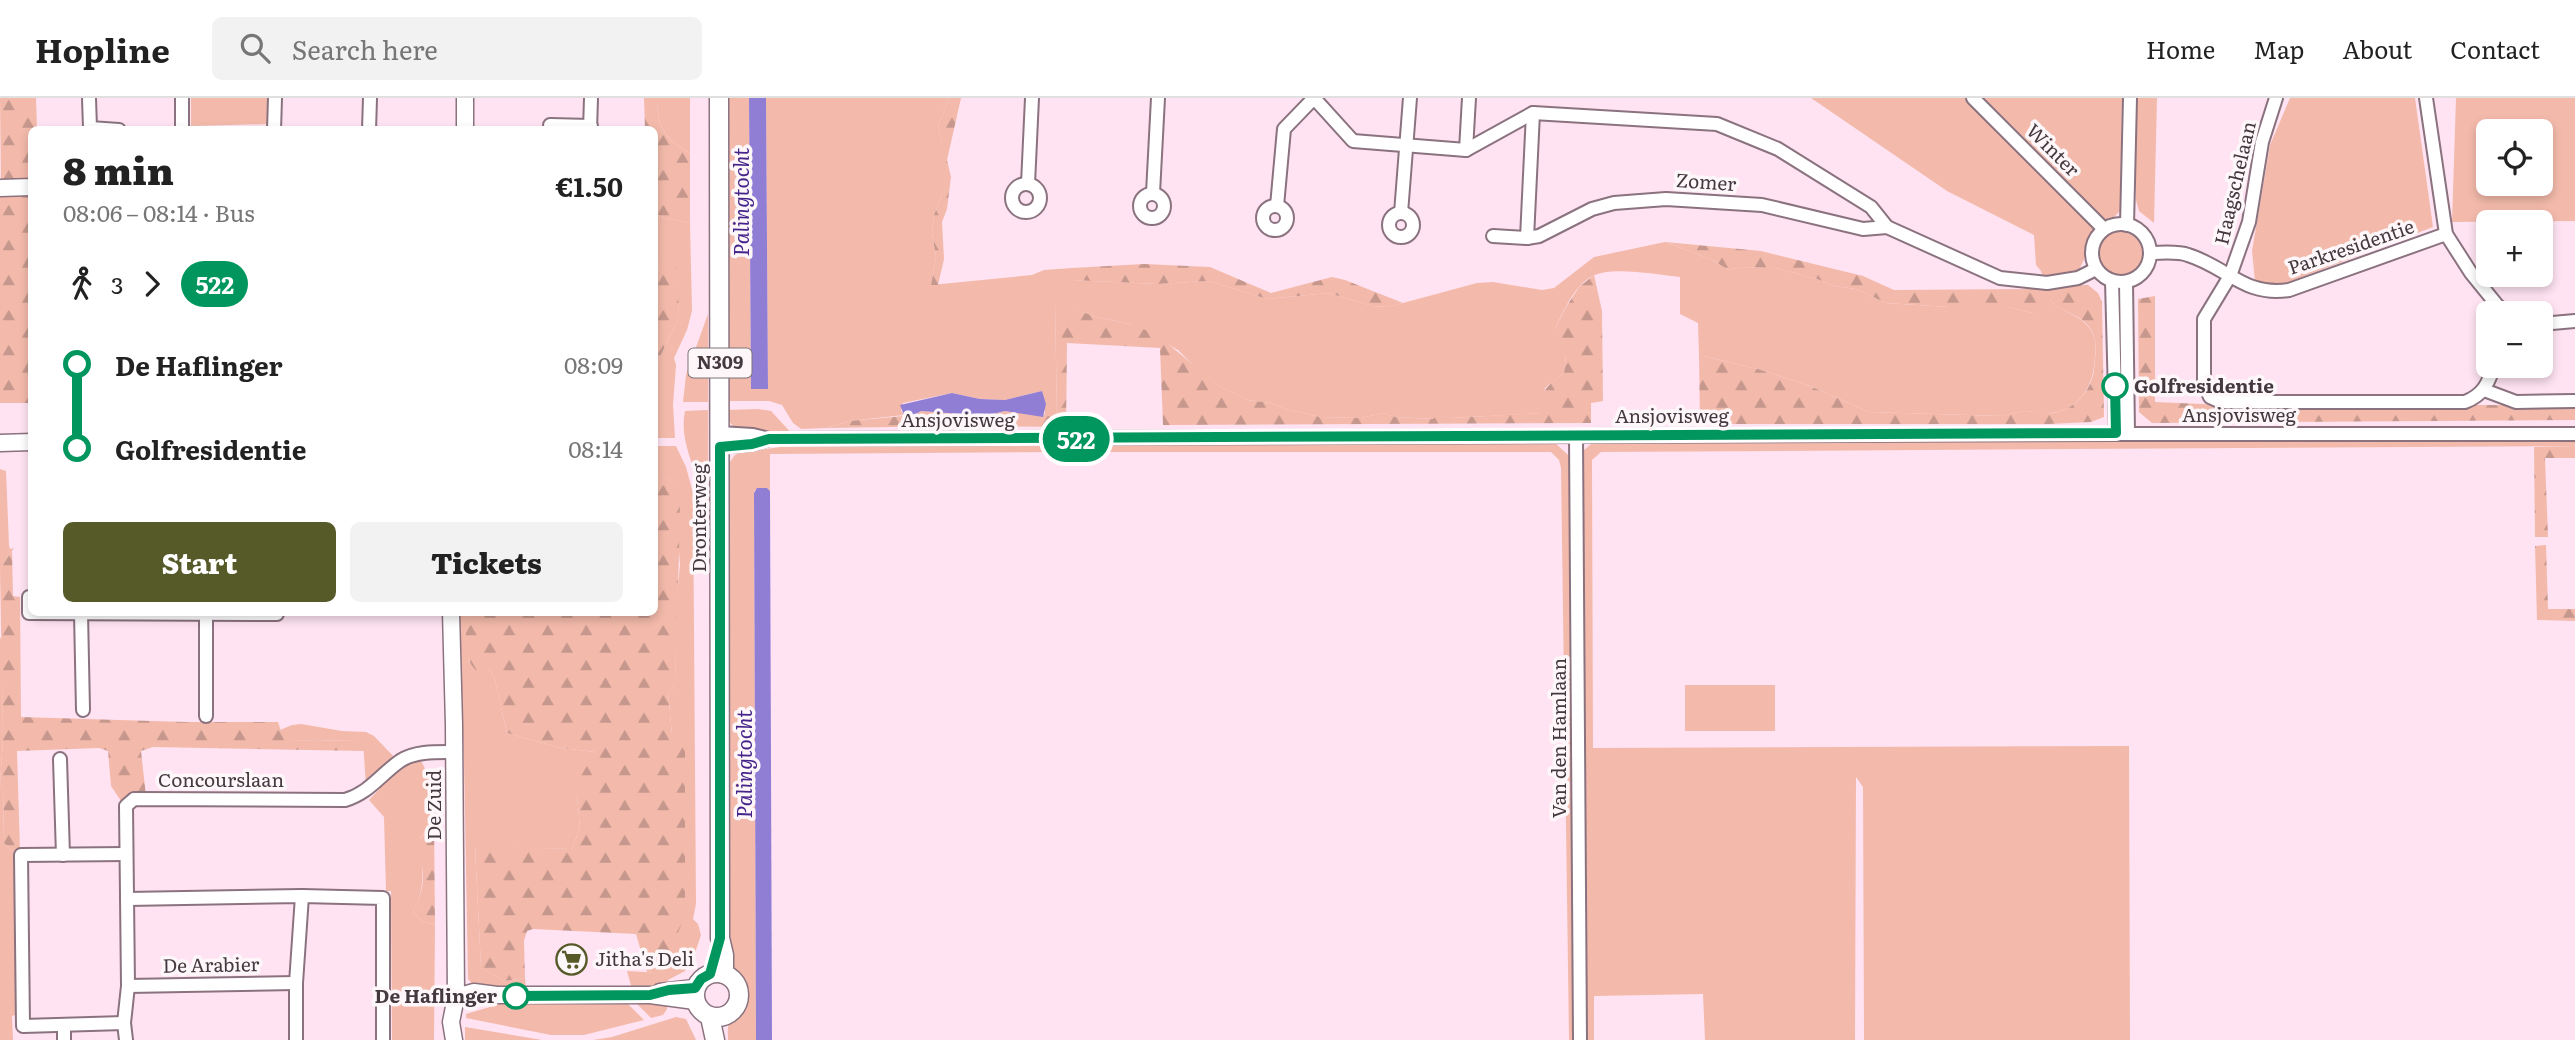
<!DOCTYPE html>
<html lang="en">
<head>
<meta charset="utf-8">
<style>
	body { margin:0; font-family:Literata,serif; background:#f2f2f2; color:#222; height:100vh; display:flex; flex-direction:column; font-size:26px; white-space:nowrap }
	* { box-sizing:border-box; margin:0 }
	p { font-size:23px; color:#767676 }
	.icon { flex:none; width:38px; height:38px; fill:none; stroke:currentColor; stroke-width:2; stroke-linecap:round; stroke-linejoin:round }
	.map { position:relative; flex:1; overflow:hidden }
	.sheet { position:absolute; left:28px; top:28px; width:630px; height:490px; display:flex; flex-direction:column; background:#fff; border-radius:10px; box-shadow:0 4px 10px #0003 }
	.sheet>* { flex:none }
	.badge { padding:0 14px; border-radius:23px; font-size:24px; line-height:46px }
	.fabs { position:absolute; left:2476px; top:21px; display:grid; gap:14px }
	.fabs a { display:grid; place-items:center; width:77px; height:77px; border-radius:10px; background:#fff; box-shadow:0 4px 10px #0003; font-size:35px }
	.map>.badge { position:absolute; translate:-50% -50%; box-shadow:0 0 0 4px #fff }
	.legs { display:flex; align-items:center; gap:10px; height:77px; padding:0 35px; font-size:23px }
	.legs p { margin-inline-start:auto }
	.overview { display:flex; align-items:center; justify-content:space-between; height:119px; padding:0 35px }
	h1 { font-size:38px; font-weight:800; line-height:52px }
	.cta { display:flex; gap:14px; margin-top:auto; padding:14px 35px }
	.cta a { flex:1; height:80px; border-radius:10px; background:#565a28; color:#fff; font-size:28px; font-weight:800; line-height:80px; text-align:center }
	.cta a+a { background:#f2f2f2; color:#222 }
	ul { padding:0 35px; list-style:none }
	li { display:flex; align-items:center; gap:24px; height:84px; font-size:26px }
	li i { display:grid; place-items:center; width:10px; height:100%; margin:0 9px; background:currentColor }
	li i::after { content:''; width:18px; height:18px; margin:-9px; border:5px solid; border-radius:50%; background:#fff }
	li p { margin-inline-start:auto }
	li:first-child i { background:linear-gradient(#0000 50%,currentColor 0) }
	li:last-child i { background:linear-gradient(currentColor 50%,#0000 0) }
	header { display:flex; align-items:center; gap:42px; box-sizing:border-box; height:98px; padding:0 35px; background:#fff; border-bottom:2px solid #e0e0e0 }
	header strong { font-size:33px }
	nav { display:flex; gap:38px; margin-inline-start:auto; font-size:24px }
	.search { width:490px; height:63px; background:#f2f2f2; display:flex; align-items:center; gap:18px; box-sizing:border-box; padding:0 24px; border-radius:10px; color:#767676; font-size:26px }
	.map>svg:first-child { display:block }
</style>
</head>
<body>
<header>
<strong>Hopline</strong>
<div class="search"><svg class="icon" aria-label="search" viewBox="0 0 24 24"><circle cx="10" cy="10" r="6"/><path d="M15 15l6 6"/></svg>Search here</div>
<nav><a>Home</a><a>Map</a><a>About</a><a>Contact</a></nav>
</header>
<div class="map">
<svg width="2575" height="942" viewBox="0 0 2575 942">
	<defs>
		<pattern id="forest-firs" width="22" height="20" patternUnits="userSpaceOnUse" patternTransform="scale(1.75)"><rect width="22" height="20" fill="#f3baab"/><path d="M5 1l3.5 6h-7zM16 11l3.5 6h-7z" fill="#c6988d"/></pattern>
	</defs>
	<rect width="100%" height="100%" fill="#ffe3f2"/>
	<g fill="#f3baab" fill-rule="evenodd">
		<path d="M 191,0 L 269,0 L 269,26 L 191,28 Z"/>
		<path d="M 657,0 L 690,0 L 690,55 C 664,41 657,29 657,0 Z"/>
		<path d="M 725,0 L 749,0 L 751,291 L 768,291 L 766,0 L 949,0 L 938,28 L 942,45 L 942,96 L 934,117 L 932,135 L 936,159 L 931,187 L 1032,177 L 1044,172 L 1072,170 L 1072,182 L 1157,186 L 1209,183 L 1267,201 L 1328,195 L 1373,208 L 1388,209 L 1477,185 L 1493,184 L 1542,192 L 1554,190 L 1594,159 L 1665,144 L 1710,161 L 1729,172 L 1741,169 L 1775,170 L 1817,181 L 1834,188 L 1856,191 L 1886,205 L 1949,209 L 2007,209 L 2033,215 L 2049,200 C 2060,215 2081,216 2091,232 C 2098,242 2095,258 2094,269 C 2091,292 2075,314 2050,315 C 2042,316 2032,313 2024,313 C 2017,314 2009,316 2002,318 L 1869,314 L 1810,288 L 1758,271 L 1699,257 L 1698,225 L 1680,216 L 1680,179 C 1658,177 1612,168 1593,178 C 1573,188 1564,213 1555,231 L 1566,257 L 1564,275 L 1545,290 L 1542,315 L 1433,321 L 1396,319 L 1384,315 L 1361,320 L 1321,319 L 1285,311 L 1271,305 L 1248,302 L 1219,288 L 1198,272 L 1178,252 L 1130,226 L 1097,219 L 1055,206 L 1057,319 L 1043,319 L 1045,315 L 1042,293 L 1005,302 L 980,301 L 952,295 L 903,305 L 901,312 L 904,317 L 849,323 L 826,330 L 801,331 L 793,325 L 782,307 L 769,303 L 726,303 Z"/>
		<path d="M 1811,0 L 2122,0 L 2120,113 L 2095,138 L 2079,172 L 2053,180 L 2043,180 L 2041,173 L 2036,167 L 2034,137 L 1947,93 Z"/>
		<path d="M 2134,0 L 2157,0 L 2154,125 L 2139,113 L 2136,102 Z"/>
		<path d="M 2290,0 L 2415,0 L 2433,129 L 2289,184 L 2266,187 L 2255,183 L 2252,153 L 2270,47 Z"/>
		<path d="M 2456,0 L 2575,0 L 2575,123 L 2452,124 ZM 2488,33 L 2541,33 L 2541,86 L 2488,86 Z"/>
		<path d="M 654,113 L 660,119 L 690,125 L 692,213 L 687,232 L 674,260 L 676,267 L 673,307 L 675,340 L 655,340 L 655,317 L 658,313 L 658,263 L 679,219 L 676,167 L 660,165 L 655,182 Z"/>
		<circle cx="2121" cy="155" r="23"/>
		<path d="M 708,216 L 708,304 L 683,304 L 686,277 Z"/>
		<path d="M 758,311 L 771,313 L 794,338 L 735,331 L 726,319 L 726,312 Z"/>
		<path d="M 708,312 L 708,410 C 700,379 678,346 685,313 Z"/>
		<path d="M 2575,338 L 2575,348 L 1601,354 L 1592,362 L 1593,650 L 2129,648 L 2130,942 L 1864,942 L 1863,689 L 1856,679 L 1855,942 L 1705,942 L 1703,896 L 1594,898 L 1594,942 L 1583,942 L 1582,354 L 1591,346 L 1599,343 Z"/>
		<path d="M 1553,343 L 1568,357 L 1571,367 L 1577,942 L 1569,942 L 1561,370 L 1559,362 L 1551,354 L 1071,354 L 1071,345 Z"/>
		<path d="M 1061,345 L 1061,354 L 770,356 L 770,393 L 767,390 L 755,392 L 754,395 L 756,942 L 728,942 C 728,937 727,930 729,925 C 734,912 747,908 743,891 C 741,880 732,872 728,862 L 727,368 L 735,357 L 741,354 L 781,349 Z"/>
		<path d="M 655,348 L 676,348 L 686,369 L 693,395 L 696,806 L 693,821 L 698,826 L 701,837 L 693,861 L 685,873 L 668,882 L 666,891 L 632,891 L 627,873 L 661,875 L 669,852 L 672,636 L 668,594 L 675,588 L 676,508 L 680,467 L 674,385 L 654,374 Z"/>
		<path d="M 0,371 L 6,373 L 9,447 L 10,451 L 14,450 L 0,471 Z"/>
		<path d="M 458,515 L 466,515 L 469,564 L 488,570 L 494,578 L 507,635 L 561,650 L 595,654 L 577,698 L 580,729 L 572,751 L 475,749 L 481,870 L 505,883 L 525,880 L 526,891 L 474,888 L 468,881 L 464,664 Z"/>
		<path d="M 0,539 L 2,543 L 3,641 L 0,685 Z"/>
		<rect x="1685" y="587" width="90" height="46"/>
		<path d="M 301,626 L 342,633 L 366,634 L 374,638 L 395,660 L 366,688 L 363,643 L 283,642 L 280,632 L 292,627 Z"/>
		<path d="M 420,662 C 429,674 441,708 433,722 C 430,728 424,734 420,741 C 422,769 427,788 413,814 L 422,823 L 435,827 L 434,942 L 392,942 L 391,793 L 386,793 L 384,719 L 369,702 C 384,687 398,666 420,662 Z"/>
		<path d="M 0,685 L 3,690 L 4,745 L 17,758 L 21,915 L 12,918 L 13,942 L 0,942 Z"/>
		<path d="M 552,903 L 619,903 L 627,905 L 644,922 L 584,937 L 551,937 L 466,920 L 466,916 L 500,906 Z"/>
		<path d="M 635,904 L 667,905 L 667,911 L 663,917 L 651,920 Z"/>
		<path d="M 676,919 L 686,921 L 696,942 L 593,942 L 612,939 Z"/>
		<path d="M 465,929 L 542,942 L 465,942 Z"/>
	</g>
	<g fill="url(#forest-firs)">
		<path d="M 0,0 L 36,0 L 37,31 L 32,32 L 31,85 L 1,86 Z"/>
		<path d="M 644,0 L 657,0 C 657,29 664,41 690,55 L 690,125 L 660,119 L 655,113 L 654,32 L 645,31 Z"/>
		<path d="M 949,0 L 961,0 L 947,62 L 951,79 L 947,111 L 942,124 L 944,161 L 938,187 L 931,187 L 936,159 L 932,135 L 934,117 L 942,96 L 942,45 L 938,28 Z"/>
		<path d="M 31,96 L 31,305 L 0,305 L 0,97 Z"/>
		<path d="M 1665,144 L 1761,153 L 1863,178 L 1894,192 L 2027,191 L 2088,187 L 2098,195 L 2102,204 L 2104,319 L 2091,324 L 2049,326 L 1700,326 L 1699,257 L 1758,271 L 1810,288 L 1869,314 L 2002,318 C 2009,316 2017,314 2024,313 C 2033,313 2043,316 2052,315 C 2074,313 2091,293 2094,272 C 2095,260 2098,244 2092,233 C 2083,216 2060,215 2050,201 L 2044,211 L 2033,215 L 2007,209 L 1949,209 L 1886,205 L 1856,191 L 1834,188 L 1817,181 L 1775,170 L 1741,169 L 1729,172 L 1710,161 Z"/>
		<path d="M 665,163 L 677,167 L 679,219 L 658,263 L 658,313 L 655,317 L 655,182 L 660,165 Z"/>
		<path d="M 1144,166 L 1210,169 L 1271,195 L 1332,179 L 1345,182 L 1403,205 L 1388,209 L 1373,208 L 1328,195 L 1267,201 L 1209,183 L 1157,186 L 1071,182 L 1072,170 Z"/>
		<path d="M 1594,177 L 1602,213 L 1603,303 L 1591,305 L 1591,325 L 1163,327 L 1160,250 L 1067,245 L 1066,329 L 957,328 L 826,330 L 849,323 L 914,317 L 921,313 L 973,317 L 993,316 L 1005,313 L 1057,319 L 1055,205 L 1097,219 L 1130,226 L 1156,236 L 1219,288 L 1248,302 L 1271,305 L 1285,311 L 1321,319 L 1361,320 L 1384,315 L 1396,319 L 1433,321 L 1442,314 L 1453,320 L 1541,315 C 1540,292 1546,289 1564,275 L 1566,257 L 1557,250 L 1555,231 L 1566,209 L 1579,189 Z"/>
		<path d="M 2155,198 L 2155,304 L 2226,307 L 2575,307 L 2575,322 L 2152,325 L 2139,314 L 2138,201 Z"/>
		<path d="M 2575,348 L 2575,360 L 2545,360 L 2548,439 L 2535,439 L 2534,349 Z"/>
		<path d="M 655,374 L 674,385 L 680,395 C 680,459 676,523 675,588 L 668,594 L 672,636 L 685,645 L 685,814 C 680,837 666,854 661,876 L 647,874 L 636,836 L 533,831 L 527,833 L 524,843 L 525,880 L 505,883 L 481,870 L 475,748 L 572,751 L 580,729 L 577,698 L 581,678 L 595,654 L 561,650 L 507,635 L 494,578 L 488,570 L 479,574 C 461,564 467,533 466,515 L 654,514 Z"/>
		<path d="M 2546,447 L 2548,511 L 2575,511 L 2575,523 L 2537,522 L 2535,448 Z"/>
		<path d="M 12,453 L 13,498 L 20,499 L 21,619 L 185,624 L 278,624 L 284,642 L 364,643 L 364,653 L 153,649 L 141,653 L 146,698 L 121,703 L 111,688 L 108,653 L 99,650 L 17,653 L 20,753 L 17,758 L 4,745 L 3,690 L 0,685 L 3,641 L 0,471 Z"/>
		<path d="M 434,721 L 435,827 L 422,823 L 413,814 C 426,789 427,770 413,745 L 420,741 Z"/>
	</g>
	<g fill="#8f7ed4">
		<path d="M 749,0 L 766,0 L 768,291 L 751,291 Z"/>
		<path d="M 1042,293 L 1046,306 L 1043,319 L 1005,313 L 993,316 L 973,317 L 921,313 L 914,317 L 904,317 L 900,307 L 952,295 L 980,301 L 1005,302 Z"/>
		<path d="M 757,390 L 767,390 L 770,393 L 772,942 L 756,942 L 754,395 Z"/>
	</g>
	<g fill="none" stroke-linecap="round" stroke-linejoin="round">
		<defs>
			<g id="street">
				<path d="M 89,0 L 90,30 L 119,32"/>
				<path d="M 1314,0 L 1353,43 L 1466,52 L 1533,15 L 1717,26 L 1778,51 L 1871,109 L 1887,129 L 2000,180 L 2047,185 L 2078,180 L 2096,171"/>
				<path d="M 1973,0 L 2104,131"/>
				<path d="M 2276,0 L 2262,44 L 2249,124 L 2230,178 L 2204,221 L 2204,286 L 2210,299 L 2221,304 L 2465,304 C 2483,297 2488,286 2494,268"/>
				<path d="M 2426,0 L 2446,136 L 2471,175 L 2497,207 L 2506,215"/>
				<path d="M 550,27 L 591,28"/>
				<path d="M 182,32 L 182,0"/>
				<path d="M 274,32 L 275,0"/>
				<path d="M 369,32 L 370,0"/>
				<path d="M 590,32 L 591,0"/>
				<path d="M 1466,52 L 1469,0"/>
				<circle cx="1026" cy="100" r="14"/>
				<path d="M 1028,86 L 1032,0"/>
				<path d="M 1153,95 L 1158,0"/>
				<circle cx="1152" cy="108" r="12"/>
				<circle cx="1275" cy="120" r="12"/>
				<path d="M 1277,108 L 1284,31 L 1314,0"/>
				<path d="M 1401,115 L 1410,0"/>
				<circle cx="1401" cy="127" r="12"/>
				<circle cx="2121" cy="155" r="29"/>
				<path d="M 2127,127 L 2130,0"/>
				<path d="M 1493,138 L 1527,140 L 1539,138 L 1592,111 L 1614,105 L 1666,101 L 1762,107 L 1863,131 L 1887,129"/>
				<path d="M 1527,140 L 1533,15"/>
				<path d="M 2150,155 C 2162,155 2177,153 2188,157 C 2227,169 2245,199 2289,192 L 2446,136"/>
				<path d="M 2112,183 L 2116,336"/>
				<path d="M 2126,184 L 2128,336"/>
				<path d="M 2541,226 L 2575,223"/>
				<path d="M 2484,292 L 2516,304 L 2575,303"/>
				<path d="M 720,335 L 753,337 L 769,341 L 2116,336 L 2575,336"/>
				<path d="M 1576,338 L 1580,942"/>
				<path d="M 720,349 L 752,346 L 769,341"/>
				<path d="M 32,499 L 29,499 L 29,515 L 277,516"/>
				<path d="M 81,515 L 83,612"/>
				<path d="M 206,516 L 206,618"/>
				<path d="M 60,661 L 63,757"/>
				<path d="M 127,801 L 302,798 L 383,800 L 383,942"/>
				<path d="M 128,888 L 296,885"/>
				<path d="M 124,925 L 23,928 L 21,757 L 126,756"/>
				<path d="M 64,927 L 64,942"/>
				<path d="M 126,942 L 124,925 L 128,888 L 126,708 L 134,701 L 345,702 C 369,695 380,677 400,663 C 415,653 437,654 454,654"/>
				<path d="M 296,942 L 296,885 L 302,798"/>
			</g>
			<g id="secondary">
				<path d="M 465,0 L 465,32"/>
				<path d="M 0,90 L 32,89"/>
				<path d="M 0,345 L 32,344"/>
				<path d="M 451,514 L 454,627 L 456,899 L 451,924 L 454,942"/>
				<path d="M 660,894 L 695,890"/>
				<path d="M 456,899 L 474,894 L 497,897 L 650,897 L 695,903"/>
			</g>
			<g id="primary">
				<path d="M 719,0 L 720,840 L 724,857 L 724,876"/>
				<circle cx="717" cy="897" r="22"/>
				<path d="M 710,919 L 715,942"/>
			</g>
		</defs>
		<use href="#street" stroke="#8a727f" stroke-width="16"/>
		<use href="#secondary" stroke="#8a727f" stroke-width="19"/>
		<use href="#primary" stroke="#8a727f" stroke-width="21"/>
		<use href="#street" stroke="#fff" stroke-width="12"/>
		<use href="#secondary" stroke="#fff" stroke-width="16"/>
		<use href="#primary" stroke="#fff" stroke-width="18"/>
	</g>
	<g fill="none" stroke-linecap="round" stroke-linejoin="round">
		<defs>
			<path id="line-1" d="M 516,898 L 650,897 L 669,892 L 695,890 L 701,881 L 710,876 L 720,840 L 720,349 L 752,346 L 769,341 L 2116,335 L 2115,288"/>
		</defs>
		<use href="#line-1" stroke="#fff" stroke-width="16"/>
		<use href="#line-1" stroke="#00965e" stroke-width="10"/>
	</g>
	<defs>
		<symbol id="supermarket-ring" viewBox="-11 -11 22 22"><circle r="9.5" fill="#fdf7fa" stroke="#565a28" stroke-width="1.5"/><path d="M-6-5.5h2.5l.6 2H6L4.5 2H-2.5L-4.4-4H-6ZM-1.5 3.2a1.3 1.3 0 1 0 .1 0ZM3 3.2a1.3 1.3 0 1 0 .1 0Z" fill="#565a28"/></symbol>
	</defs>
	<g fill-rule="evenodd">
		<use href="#supermarket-ring" x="554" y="844" width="35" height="35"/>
	</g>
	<g fill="#fff" stroke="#00965e" stroke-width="3.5">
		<circle cx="2115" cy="288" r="12"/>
		<circle cx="516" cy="898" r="12"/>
	</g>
	<g text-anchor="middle" stroke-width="7" stroke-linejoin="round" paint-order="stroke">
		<rect fill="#fdf7fa" stroke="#7c7277" stroke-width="2" x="688.5" y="250.5" width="63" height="29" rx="5"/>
		<g font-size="18" font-weight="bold" fill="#44393f">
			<text x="720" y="271">N309</text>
		</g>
		<g font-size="19" fill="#44393f" stroke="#fdf7fa">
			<text transform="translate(2053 52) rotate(45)" y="7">Winter</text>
			<text transform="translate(1706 84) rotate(4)" y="7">Zomer</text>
			<text transform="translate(2235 85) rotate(-77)" y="7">Haagschelaan</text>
			<text transform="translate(2351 149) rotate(-19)" y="7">Parkresidentie</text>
			<text x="2239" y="324">Ansjovisweg</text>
			<text x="1672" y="325">Ansjovisweg</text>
			<text x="958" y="329">Ansjovisweg</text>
			<text transform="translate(699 420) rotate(-90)" y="7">Dronterweg</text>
			<text transform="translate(1559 640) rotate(-90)" y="7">Van den Hamlaan</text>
			<text x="221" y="689">Concourslaan</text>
			<text transform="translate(434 707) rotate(-90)" y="7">De Zuid</text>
			<text transform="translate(211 867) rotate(-1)" y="7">De Arabier</text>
		</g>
		<g font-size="19" font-weight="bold" fill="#44393f" stroke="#fdf7fa" text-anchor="start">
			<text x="2134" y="295">Golfresidentie</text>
			<text x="497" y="905" text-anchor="end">De Haflinger</text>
		</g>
		<g font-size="19" fill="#44393f" stroke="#fdf7fa" text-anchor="start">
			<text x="595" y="868">Jitha's Deli</text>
		</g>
		<g font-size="21" font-style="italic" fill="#45248a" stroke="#fdf7fa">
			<text transform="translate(742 104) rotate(-90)" y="7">Palingtocht</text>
			<text transform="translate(745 666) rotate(-90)" y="7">Palingtocht</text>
		</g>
	</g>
</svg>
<div class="fabs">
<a><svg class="icon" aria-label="locate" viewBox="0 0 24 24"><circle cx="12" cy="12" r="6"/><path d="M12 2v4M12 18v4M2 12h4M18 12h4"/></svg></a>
<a>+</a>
<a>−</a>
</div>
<b class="badge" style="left:1076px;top:341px;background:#00965e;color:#fff">522</b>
<section class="sheet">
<div class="overview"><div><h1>8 min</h1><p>08:06 – 08:14 · Bus</p></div><b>€1.50</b></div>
<div class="legs"><svg class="icon" aria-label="walk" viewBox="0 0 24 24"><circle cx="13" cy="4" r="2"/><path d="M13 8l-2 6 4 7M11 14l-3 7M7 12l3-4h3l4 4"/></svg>3<svg class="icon" aria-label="forward" viewBox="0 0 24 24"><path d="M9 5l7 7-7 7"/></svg><b class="badge" style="background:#00965e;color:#fff">522</b></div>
<ul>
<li><i style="color:#00965e"></i><b>De Haflinger</b><p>08:09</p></li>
<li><i style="color:#00965e"></i><b>Golfresidentie</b><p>08:14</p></li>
</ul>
<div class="cta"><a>Start</a><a>Tickets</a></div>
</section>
</div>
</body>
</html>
